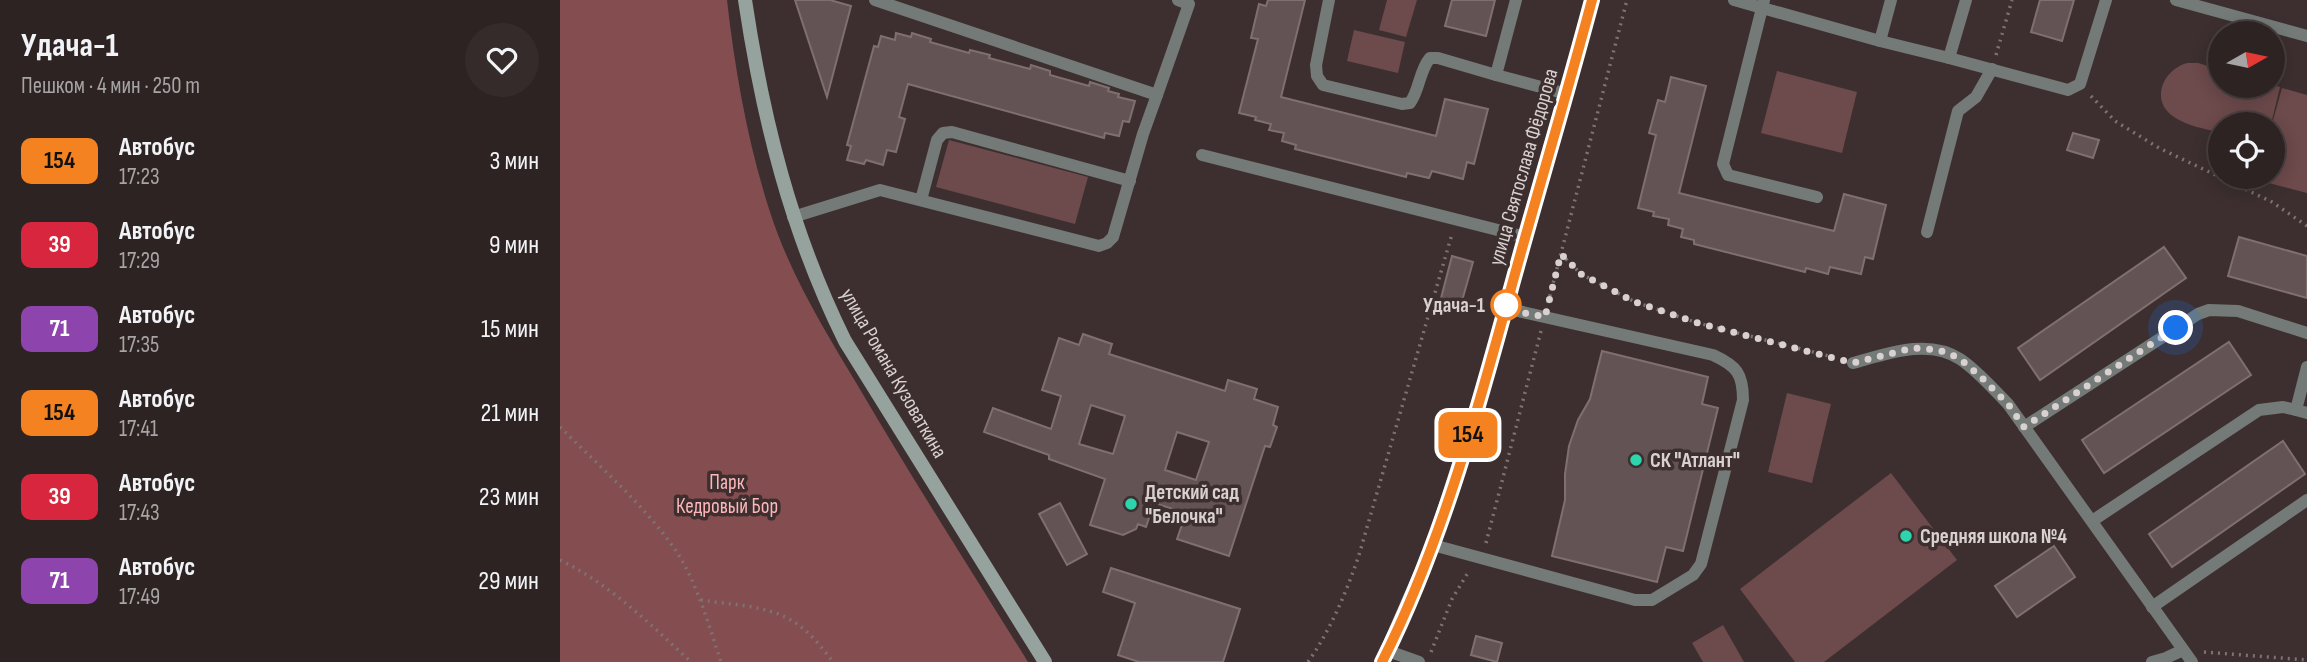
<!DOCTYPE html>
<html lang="ru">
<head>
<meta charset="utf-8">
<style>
	body { margin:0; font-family:"Sofia Sans Condensed",sans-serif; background:#362b2b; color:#f1f3f6; height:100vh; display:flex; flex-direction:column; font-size:26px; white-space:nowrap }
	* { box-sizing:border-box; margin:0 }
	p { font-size:23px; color:#a7a4a6 }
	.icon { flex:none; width:38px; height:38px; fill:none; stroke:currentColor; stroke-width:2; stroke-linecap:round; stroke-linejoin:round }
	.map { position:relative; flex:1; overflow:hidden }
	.panel { display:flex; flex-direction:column; background:#2e2323; width:560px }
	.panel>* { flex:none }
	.badge { padding:0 14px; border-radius:10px; font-size:24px; line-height:46px }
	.needle { width:46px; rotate:81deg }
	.fabs { position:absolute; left:1648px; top:21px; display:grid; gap:14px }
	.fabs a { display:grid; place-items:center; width:77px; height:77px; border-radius:50%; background:#2e2323; box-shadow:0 4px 18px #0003,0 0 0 2px #494041; font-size:35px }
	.you { position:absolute; width:35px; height:35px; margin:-18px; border:5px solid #fff; border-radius:50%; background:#1a73e8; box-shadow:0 0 0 10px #1a73e833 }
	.map>.badge { position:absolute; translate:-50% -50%; box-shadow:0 0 0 4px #fff }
	.round { display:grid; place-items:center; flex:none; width:74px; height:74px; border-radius:37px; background:#362b2b }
	.headline { display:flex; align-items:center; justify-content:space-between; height:119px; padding:0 21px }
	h1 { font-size:33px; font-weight:700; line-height:52px }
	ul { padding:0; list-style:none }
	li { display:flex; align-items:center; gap:21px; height:84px; padding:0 21px }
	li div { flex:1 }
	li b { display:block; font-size:26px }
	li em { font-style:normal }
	li .badge { min-width:77px; font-weight:700; text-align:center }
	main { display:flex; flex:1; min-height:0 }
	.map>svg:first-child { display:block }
</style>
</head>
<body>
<main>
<section class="panel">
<div class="headline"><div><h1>Удача-1</h1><p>Пешком · 4 мин · 250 m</p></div><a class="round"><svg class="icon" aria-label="heart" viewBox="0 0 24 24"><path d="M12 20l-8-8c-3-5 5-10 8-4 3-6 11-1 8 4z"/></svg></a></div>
<ul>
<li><span class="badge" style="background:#f58220;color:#111">154</span><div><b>Автобус</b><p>17:23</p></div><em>3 мин</em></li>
<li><span class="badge" style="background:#d7263d;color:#fff">39</span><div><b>Автобус</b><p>17:29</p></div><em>9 мин</em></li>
<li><span class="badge" style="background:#8e44ad;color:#fff">71</span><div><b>Автобус</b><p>17:35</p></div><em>15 мин</em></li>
<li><span class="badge" style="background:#f58220;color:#111">154</span><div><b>Автобус</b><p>17:41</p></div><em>21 мин</em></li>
<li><span class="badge" style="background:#d7263d;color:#fff">39</span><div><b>Автобус</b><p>17:43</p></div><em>23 мин</em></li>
<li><span class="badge" style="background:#8e44ad;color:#fff">71</span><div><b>Автобус</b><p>17:49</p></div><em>29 мин</em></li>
</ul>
</section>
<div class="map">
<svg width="1747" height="662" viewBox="0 0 1747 662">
	<rect width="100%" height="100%" fill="#3d2f2f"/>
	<g fill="#6d4a4c">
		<path d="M 827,0 L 857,0 L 846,37 L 819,30 Z"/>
		<path d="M 794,30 L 845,42 L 838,73 L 787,61 Z"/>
		<path d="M 1627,63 L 1638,63 L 1661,70 L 1661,86 L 1713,85 L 1720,87 L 1711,124 L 1661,124 L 1661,133 C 1646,129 1627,126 1614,117 C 1590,101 1602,70 1627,63 Z"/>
		<path d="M 1217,71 L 1297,92 L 1282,153 L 1201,133 Z"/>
		<path d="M 1722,88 L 1747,95 L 1747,193 L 1697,180 L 1698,177 L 1713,177 L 1712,124 Z"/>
		<path d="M 389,140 L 528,177 L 515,224 L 376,187 Z"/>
		<path d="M 1227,393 L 1271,404 L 1252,483 L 1208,472 Z"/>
		<path d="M 1331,473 L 1397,560 L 1264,662 L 1235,662 L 1180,589 Z"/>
		<path d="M 1163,625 L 1184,662 L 1143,662 L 1132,643 Z"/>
	</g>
	<path fill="#844d50" d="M 0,0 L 167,0 C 175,71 188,144 210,212 C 231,277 267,334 301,391 C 355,483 412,572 468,662 L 0,662 Z"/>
	<g fill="#635354" stroke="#806f6f" stroke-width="2" fill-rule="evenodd">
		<path d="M 235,0 L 270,0 L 291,6 L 267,97 Z"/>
		<path d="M 708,0 L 745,0 L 721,97 L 876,136 L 885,99 L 928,109 L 914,164 L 907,162 L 903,179 L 872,171 L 869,178 L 847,173 L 846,177 L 735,149 L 736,145 L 722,141 L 724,133 L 709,130 L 711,124 L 695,120 L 696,117 L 679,113 L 698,39 L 691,38 L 699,4 L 706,6 Z"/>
		<path d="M 892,0 L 935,0 L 926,36 L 885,26 Z"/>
		<path d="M 1480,0 L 1514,0 L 1502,41 L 1471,32 Z"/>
		<path d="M 336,33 L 351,37 L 352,33 L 371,39 L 370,42 L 409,53 L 410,50 L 430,55 L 429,58 L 470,69 L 471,65 L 490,71 L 490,75 L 529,86 L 530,82 L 549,88 L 548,91 L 559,94 L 558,97 L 575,101 L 569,122 L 563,121 L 559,136 L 545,133 L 544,138 L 348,84 L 339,117 L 345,119 L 336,152 L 327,150 L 323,165 L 306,160 L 304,164 L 287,160 L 291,146 L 287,145 L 314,46 L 318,47 L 321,36 L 335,40 Z"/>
		<path d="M 1111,77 L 1146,86 L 1119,193 L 1274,231 L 1284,194 L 1326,205 L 1313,259 L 1305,257 L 1301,274 L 1270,267 L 1268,274 L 1246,268 L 1245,272 L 1134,244 L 1134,240 L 1121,237 L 1123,229 L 1108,225 L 1109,219 L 1093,216 L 1094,212 L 1078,208 L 1096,135 L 1089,133 L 1098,100 L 1105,102 Z"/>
		<path d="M 1513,133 L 1539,140 L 1533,158 L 1507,150 Z"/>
		<path d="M 1679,237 L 1747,256 L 1747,298 L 1668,276 Z"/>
		<path d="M 1604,247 L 1626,278 L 1480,380 L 1458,348 Z"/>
		<path d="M 892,256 L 913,262 L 900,308 L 880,302 Z"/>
		<path d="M 523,334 L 552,344 L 549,354 L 665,391 L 668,380 L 697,389 L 694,399 L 718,407 L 713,425 L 717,427 L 710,447 L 705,446 L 669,556 L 617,539 L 626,513 L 594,503 L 586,527 L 578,524 L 576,529 L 563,535 L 530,525 L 545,479 L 489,459 L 489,455 L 424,432 L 433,408 L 491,429 L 501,396 L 482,390 L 499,338 L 519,345 ZM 531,405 L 565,416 L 553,454 L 519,444 ZM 617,432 L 649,442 L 636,480 L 605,470 Z"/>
		<path d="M 1669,342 L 1691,375 L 1544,473 L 1522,440 Z"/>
		<path d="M 1042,351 L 1148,377 L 1142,404 L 1158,408 L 1123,551 L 1106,547 L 1097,582 L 992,556 L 1005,500 L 1005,474 L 1009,446 L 1018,420 L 1030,399 Z"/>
		<path d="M 1723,441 L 1745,474 L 1612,567 L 1589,534 Z"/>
		<path d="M 500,503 L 527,554 L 507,565 L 479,514 Z"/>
		<path d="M 1494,546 L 1515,577 L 1457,617 L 1435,586 Z"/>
		<path d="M 551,568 L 680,609 L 663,662 L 579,662 L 558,655 L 575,603 L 543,592 Z"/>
		<path d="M 916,636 L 942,643 L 937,662 L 911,655 Z"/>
	</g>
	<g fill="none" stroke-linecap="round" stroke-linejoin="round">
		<g stroke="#7e7272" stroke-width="3.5" stroke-dasharray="2 5" stroke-linecap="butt">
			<path d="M 1436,55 L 1452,0"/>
			<path d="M 1531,96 L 1555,121 L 1599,148 L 1712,202 L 1747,226"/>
			<path d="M 1001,254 L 1021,274 L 1075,302 L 1138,323 L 1277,358"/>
			<path d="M 988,303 L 1067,0"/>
			<path d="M 0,427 C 39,466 82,503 114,548 C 136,579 149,626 161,662"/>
			<path d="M 926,543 L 981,331"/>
			<path d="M 0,560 C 51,585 90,624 131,662"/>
			<path d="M 141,600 C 171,605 208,605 234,622 C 249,631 262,648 273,662"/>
			<path d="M 871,652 L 892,599 L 909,571"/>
			<path d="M 1644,652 L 1747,660"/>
			<path d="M 748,662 C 771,629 786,593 799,555 L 892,234"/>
		</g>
		<g stroke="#737a77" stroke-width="12">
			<path d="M 769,0 L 756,65 L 757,76 L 763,85 L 842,104 L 850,103 C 860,89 859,71 870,58 L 878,58 L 936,75"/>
			<path d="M 956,0 L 936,75 L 1007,94"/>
			<path d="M 1174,0 L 1320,41 L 1389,58"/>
			<path d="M 1204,0 L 1163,164 L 1168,175 L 1257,197"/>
			<path d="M 1406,0 L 1389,58 L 1508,90 L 1520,84 L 1546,0"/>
			<path d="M 1616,0 L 1747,36"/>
			<path d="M 1320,41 L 1331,0"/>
			<path d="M 597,95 L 629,4 L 618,0"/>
			<path d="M 642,155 L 965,237"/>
			<path d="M 361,200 L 377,140 L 383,133 L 392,132 L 570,181"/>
			<path d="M 233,217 L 320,190 L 539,246 L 547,243 L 553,237 L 583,134 L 597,95 L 315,0"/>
			<path d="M 1367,232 L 1398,111 L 1416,97 L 1432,69"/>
			<path d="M 1293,363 C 1326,354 1368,338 1400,359 C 1418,371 1433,389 1448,404 L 1632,662"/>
			<path d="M 1747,367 L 1736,410 L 1747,413"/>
			<path d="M 1464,427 L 1638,314 L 1649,310 L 1678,311 L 1747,333"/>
			<path d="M 1532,521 L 1699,410 L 1723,407 L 1736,410"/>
			<path d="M 873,545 L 1075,600 L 1092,600 L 1133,575 L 1141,564 L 1183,400 C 1183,374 1177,366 1153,355 L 945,308"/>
			<path d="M 1592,607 L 1747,500"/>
			<path d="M 828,651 L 859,662"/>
			<path d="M 1592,662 L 1606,658 L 1623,650"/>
		</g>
		<g stroke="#96a29d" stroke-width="14">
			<path d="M 185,0 C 203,120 231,232 285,341 L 485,662"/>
			<path d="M 822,662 L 873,545 L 900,461 L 927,375 L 1032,0"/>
		</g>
	</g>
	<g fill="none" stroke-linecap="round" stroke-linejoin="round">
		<defs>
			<path id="line" d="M 822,662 C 882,543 918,409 953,281 C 979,187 1007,94 1032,0"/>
		</defs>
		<use href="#line" stroke="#fff" stroke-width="16"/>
		<use href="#line" stroke="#f58220" stroke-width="10"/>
		<path stroke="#d9d0d0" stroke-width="7" stroke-dasharray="0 12.6" d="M 946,305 L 945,309 L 985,317 L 1001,254 L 1021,274 L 1075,302 L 1138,323 L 1293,363 L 1353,348 L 1379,350 L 1399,358 L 1420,376 L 1448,404 L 1464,427 L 1616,328"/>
	</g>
	<circle fill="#fff" stroke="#f58220" stroke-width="3.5" cx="946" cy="305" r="14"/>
	<g fill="#2cd5ab" stroke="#3d2f2f" stroke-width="2.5">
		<circle cx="1076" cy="460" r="7"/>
		<circle cx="571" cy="504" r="7"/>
		<circle cx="1346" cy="536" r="7"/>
	</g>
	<g text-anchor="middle" stroke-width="7" stroke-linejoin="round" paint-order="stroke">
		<g font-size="21" fill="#d9d0d0" stroke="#3d2f2f">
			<text transform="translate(963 167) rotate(-74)" y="7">улица Святослава Фёдорова</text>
			<text transform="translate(334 373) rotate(60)" y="7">улица Романа Кузоваткина</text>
		</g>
		<g font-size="21" font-weight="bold" fill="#d9d0d0" stroke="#3d2f2f" text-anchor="end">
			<text x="925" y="312">Удача-1</text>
		</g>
		<g font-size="21" font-weight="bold" fill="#d9d0d0" stroke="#3d2f2f" text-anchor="start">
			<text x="1090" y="467">СК "Атлант"</text>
			<text x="585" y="499">Детский сад<tspan x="585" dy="24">"Белочка"</tspan></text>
			<text x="1360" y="543">Средняя школа №4</text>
		</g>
		<g font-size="21" fill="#fdb6b9" stroke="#3d2f2f">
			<text x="167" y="489">Парк<tspan x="167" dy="24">Кедровый Бор</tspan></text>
		</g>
	</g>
</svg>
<div class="fabs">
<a><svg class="needle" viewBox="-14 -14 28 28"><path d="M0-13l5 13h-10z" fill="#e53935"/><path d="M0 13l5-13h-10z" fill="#a7a4a6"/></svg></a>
<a><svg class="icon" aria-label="locate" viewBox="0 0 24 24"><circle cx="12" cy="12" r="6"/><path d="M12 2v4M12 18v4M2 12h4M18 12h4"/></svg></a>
</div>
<div class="you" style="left:1616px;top:328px"></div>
<b class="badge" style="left:908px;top:435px;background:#f58220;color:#111">154</b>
</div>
</main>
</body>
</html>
